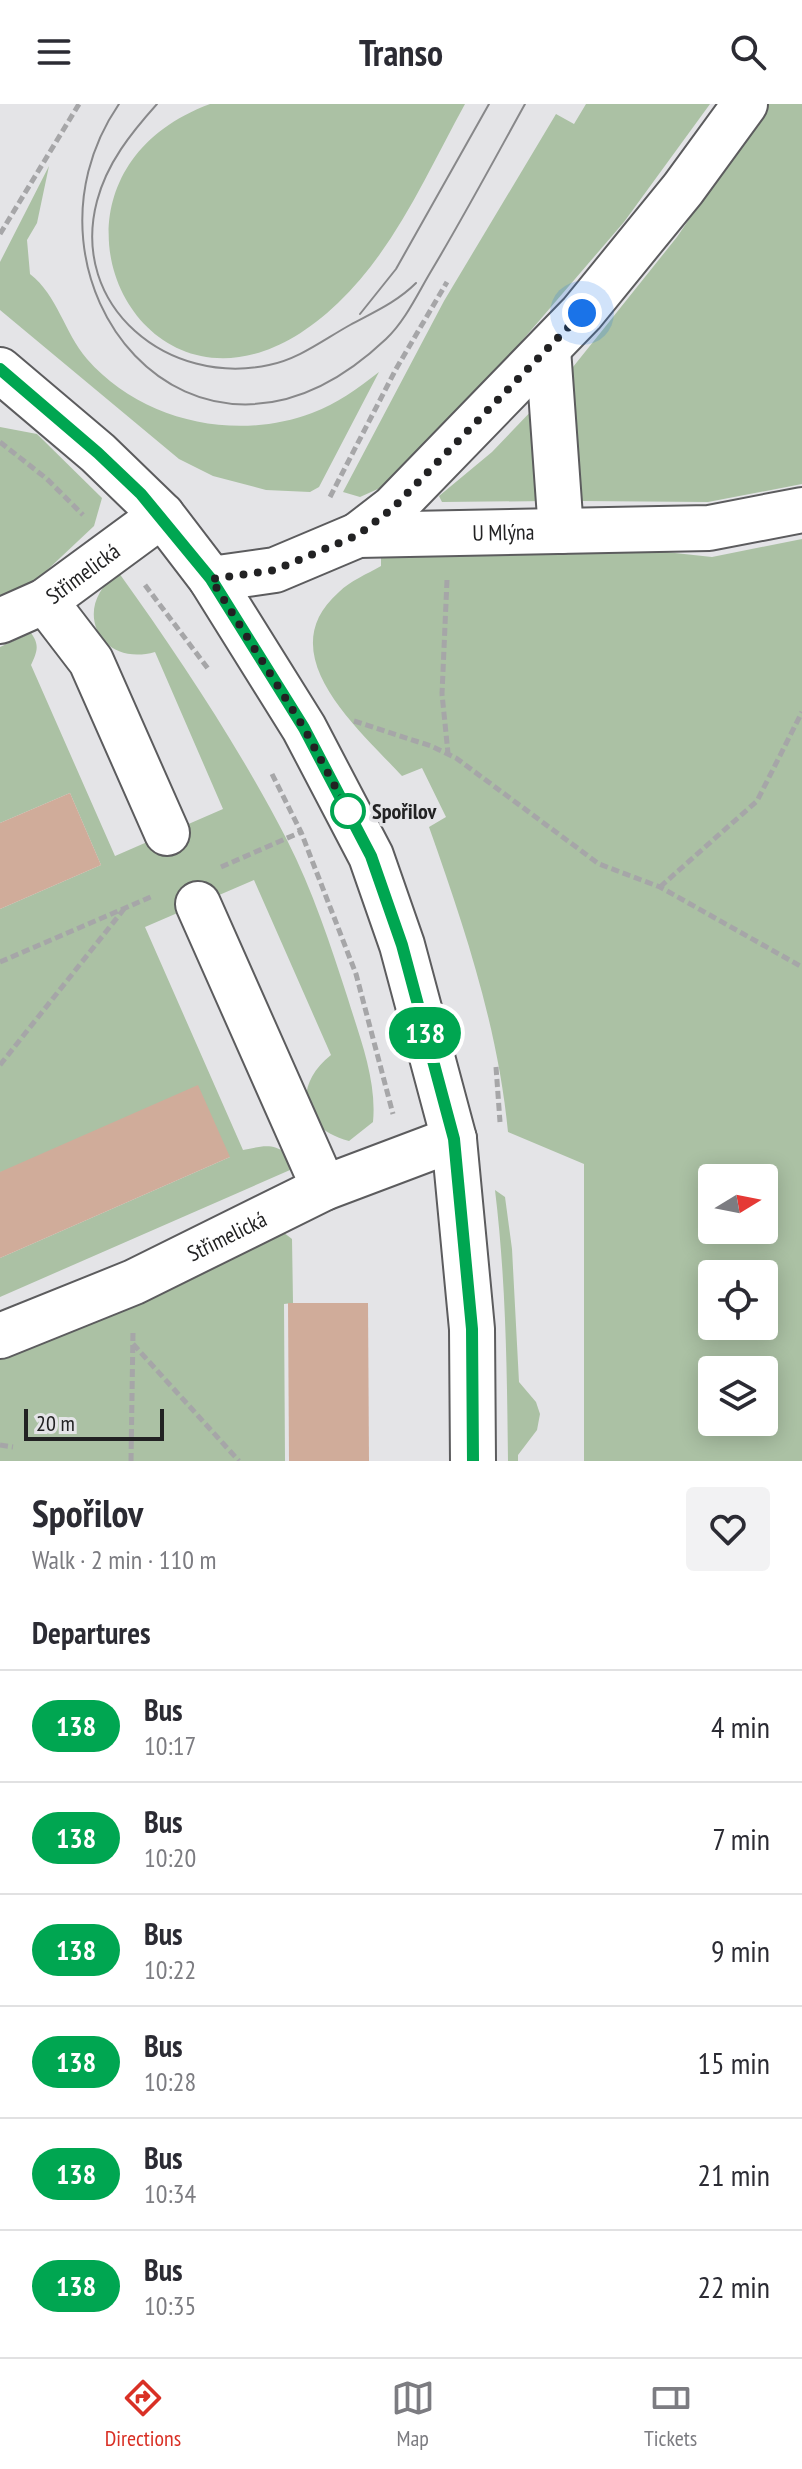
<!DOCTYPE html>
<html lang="en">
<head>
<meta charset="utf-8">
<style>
	body { margin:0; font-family:"PT Sans Narrow",sans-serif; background:#f2f2f3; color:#2b2b33; height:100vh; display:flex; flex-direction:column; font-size:30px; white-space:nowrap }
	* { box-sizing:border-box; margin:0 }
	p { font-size:26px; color:#7c7c81 }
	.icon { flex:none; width:44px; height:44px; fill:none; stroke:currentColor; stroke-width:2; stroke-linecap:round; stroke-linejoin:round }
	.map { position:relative; height:1357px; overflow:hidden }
	.details { display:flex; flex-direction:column; background:#fff; flex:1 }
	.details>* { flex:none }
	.badge { padding:0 16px; border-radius:26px; font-size:28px; line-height:52px }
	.needle { width:52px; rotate:80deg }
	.buttons { position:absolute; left:698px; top:1060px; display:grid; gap:16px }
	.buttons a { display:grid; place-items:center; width:80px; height:80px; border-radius:8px; background:#fff; box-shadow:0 4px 20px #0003; font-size:40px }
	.scale { position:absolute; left:24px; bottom:20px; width:140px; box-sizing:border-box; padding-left:8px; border:4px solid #222223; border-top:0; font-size:22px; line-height:28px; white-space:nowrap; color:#222223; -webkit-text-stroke:6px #e4e4e7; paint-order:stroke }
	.you { position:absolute; width:40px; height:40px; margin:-20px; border:6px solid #fff; border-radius:50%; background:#1a73e8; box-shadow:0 0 0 12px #1a73e833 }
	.map>.badge { position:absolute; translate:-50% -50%; box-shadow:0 0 0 4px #fff }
	h2 { padding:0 32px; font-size:30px; line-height:72px }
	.round { display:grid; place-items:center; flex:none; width:84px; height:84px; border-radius:8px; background:#f2f2f3 }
	.overview { display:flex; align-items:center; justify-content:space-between; height:136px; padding:0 32px }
	h1 { font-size:38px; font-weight:600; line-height:60px }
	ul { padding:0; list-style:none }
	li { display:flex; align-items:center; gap:24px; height:112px; padding:0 32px; border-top:2px solid #e1e1e2 }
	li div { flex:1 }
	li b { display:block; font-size:30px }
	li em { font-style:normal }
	li .badge { min-width:88px; font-weight:700; text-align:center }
	header { display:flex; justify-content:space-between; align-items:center; height:104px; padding:0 32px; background:#fff; font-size:36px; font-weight:600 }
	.tabs { display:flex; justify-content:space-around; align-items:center; height:112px; border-top:2px solid #e1e1e2; background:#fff; font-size:22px; color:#7c7c81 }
	.tabs a { display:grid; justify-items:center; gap:4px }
	.tabs .active { color:#d93025 }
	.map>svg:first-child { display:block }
</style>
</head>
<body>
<header><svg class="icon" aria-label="menu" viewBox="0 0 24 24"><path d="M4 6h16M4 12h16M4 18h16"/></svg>Transo<svg class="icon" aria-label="search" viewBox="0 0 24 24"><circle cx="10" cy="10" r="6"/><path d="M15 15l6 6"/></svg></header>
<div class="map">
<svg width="802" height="1357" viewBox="0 0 802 1357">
	<rect width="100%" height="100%" fill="#e4e4e7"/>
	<g fill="#abc1a4" fill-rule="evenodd">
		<path d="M 210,0 L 465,0 C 428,67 395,145 338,199 C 153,376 0,78 210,0 Z"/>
		<path d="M 586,0 L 710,0 L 624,118 L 489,275 L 389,380 L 360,393 L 343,388 L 444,197 L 556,10 L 574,20 Z"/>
		<path d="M 767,0 L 802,0 L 802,380 L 708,398 L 581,397 L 569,268 L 677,133 Z"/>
		<path d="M 49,62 L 37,119 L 27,136 L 30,170 C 58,192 64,228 87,255 C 141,317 235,338 312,309 C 337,300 358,284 379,268 L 319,383 L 310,388 L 266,386 L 213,372 L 179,355 L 0,206 L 0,158 Z"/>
		<path d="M 537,301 L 548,397 L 442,398 L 439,392 L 492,348 Z"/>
		<path d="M 0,323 L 37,330 L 102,394 L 94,422 L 43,470 L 0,500 Z"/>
		<path d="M 802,435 L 802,1357 L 584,1357 L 584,1060 L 508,1028 C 498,923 464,822 429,723 L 446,713 L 422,664 L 402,672 C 360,626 268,550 339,488 C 350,477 367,470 381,462 L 381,452 L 647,446 L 712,453 ZM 712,1074 L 764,1074 L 764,1126 L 712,1126 ZM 712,1170 L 764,1170 L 764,1222 L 712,1222 ZM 712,1266 L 764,1266 L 764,1318 L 712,1318 Z"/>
		<path d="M 119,469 C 180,554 239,643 287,736 C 312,785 331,842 348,895 C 360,934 377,977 373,1018 L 349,1037 C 300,1024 292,982 331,951 L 254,776 L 145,823 L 243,1046 C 260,1043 271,1038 286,1049 L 290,1066 L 0,1193 L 0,1154 L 230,1053 L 0,1068 L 0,805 L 101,761 L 70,689 L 0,719 L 0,543 L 31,529 C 40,541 37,548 31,561 L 115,752 L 223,705 L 155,548 C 98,564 70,501 119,469 Z"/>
		<path d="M 495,1086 L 505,1093 L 512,1145 L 519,1278 L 536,1298 L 540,1310 L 537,1326 L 518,1351 L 518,1357 L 508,1357 C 507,1266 506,1177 495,1086 Z"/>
		<path d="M 279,1125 L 292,1135 L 293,1199 L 284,1200 L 285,1357 L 0,1357 L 0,1246 Z"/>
	</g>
	<g fill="#d0ac9a">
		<path d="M 70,689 L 101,761 L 0,805 L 0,719 Z"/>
		<path d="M 198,981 L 230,1053 L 0,1154 L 0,1068 Z"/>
		<path d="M 288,1199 L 368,1199 L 369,1357 L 289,1357 Z"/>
	</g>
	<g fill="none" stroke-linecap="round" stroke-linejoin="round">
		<defs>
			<g id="minor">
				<path d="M 548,245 L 561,427"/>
				<path d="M 0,266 L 98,349 L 162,411 L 211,475 L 304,624 L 371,752 L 402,841 L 454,1035 L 472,1225 L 473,1357"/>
				<path d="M 358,431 L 393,404 L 582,209 L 683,85 L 745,0"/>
				<path id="s1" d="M 211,475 L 275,466 L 358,431 L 709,424 L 802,406"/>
				<path d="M 45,497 L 91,557 L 167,729"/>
				<path id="s2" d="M 0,517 L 45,497 L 162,411"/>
				<path d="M 198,800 L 324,1084"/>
				<path id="s3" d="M 0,1232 L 134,1178 L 324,1084 L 454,1035"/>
			</g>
		</defs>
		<use href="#minor" stroke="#5c5c5e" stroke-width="48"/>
		<g stroke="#a6a6a8" stroke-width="5" stroke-dasharray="8 4" stroke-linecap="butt">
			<path d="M 0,130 L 79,0"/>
			<path d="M 0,338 L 47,375 L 83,411"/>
			<path d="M 330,393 L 396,265 L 447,178"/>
			<path d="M 447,476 L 442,590 L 448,649"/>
			<path d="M 145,481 L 209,566"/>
			<path d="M 354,617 L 431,642 L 456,654 L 599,760 L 660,783 L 802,863"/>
			<path d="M 272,670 L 301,728 L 356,870 L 393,1010"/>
			<path d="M 221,763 L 301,728"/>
			<path d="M 660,783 L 757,697 L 802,608"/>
			<path d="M 0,858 L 153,792"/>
			<path d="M 0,961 L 124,805"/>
			<path d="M 496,963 L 500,1018"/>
			<path d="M 133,1240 L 239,1357"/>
			<path d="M 0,1341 L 13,1343"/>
			<path d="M 131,1357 L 133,1227"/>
		</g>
		<use href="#minor" stroke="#fff" stroke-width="44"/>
		<g stroke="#88888a" stroke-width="2">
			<path d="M 119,0 C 0,174 192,419 386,235 C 405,217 417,191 430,169 C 463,114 494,56 525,0"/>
			<path d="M 157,0 C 131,29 107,59 97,97 C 69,203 169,283 269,261 C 299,255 323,236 350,221 C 374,208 397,198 416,179"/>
			<path d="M 360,210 L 396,165 L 489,0"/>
		</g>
	</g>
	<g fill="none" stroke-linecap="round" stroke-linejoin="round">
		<defs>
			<path id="line" d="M 0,265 L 98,349 L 141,390 L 211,475 L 304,624 L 371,752 L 402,841 L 454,1035 L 472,1225 L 473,1357"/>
		</defs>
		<use href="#line" stroke="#fff" stroke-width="18"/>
		<use href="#line" stroke="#00a651" stroke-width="12"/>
		<path stroke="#222223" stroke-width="8" stroke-dasharray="0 14.4" d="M 348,707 L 304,624 L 211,475 L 275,466 L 358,431 L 393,404 L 582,209"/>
	</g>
	<circle fill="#fff" stroke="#00a651" stroke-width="4" cx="348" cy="707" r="16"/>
	<g text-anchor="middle" stroke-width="7" stroke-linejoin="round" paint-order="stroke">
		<g font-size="22" fill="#222223" stroke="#e4e4e7">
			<text dy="8" stroke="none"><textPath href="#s1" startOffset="300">U Mlýna</textPath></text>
			<text dy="8" stroke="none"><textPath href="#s2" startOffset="96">Střimelická</textPath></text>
			<text dy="8" stroke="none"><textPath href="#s3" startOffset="248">Střimelická</textPath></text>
		</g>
		<g font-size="22" font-weight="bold" fill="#222223" stroke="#e4e4e7" text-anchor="start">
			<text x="372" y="715">Spořilov</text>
		</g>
	</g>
</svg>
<div class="buttons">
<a><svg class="needle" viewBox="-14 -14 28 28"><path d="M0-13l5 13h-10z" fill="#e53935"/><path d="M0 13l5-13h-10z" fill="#7c7c81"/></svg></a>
<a><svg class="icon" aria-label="locate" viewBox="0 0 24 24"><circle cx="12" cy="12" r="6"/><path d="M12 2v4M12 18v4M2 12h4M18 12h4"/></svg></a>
<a><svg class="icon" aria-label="layers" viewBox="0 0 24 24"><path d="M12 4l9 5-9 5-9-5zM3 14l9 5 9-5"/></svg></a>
</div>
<div class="scale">20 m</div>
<div class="you" style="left:582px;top:209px"></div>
<b class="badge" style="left:425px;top:929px;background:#00a651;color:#fff">138</b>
</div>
<section class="details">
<div class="overview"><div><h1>Spořilov</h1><p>Walk · 2 min · 110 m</p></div><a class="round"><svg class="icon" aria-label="heart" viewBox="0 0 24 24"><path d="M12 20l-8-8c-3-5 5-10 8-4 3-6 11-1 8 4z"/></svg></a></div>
<h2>Departures</h2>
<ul>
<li><span class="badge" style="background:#00a651;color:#fff">138</span><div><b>Bus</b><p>10:17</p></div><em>4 min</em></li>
<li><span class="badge" style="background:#00a651;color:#fff">138</span><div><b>Bus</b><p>10:20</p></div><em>7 min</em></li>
<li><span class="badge" style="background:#00a651;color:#fff">138</span><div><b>Bus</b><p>10:22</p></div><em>9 min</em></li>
<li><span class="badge" style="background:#00a651;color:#fff">138</span><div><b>Bus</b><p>10:28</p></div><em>15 min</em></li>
<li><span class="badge" style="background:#00a651;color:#fff">138</span><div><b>Bus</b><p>10:34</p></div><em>21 min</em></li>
<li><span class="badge" style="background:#00a651;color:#fff">138</span><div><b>Bus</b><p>10:35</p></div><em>22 min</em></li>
</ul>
</section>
<nav class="tabs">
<a class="active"><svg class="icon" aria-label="directions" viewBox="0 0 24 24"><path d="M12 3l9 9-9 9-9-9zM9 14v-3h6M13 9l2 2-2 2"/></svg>Directions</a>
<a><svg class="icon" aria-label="map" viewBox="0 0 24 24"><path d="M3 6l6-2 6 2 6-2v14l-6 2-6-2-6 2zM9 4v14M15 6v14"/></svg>Map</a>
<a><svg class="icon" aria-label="tickets" viewBox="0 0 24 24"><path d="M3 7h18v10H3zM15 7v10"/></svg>Tickets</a>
</nav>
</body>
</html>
